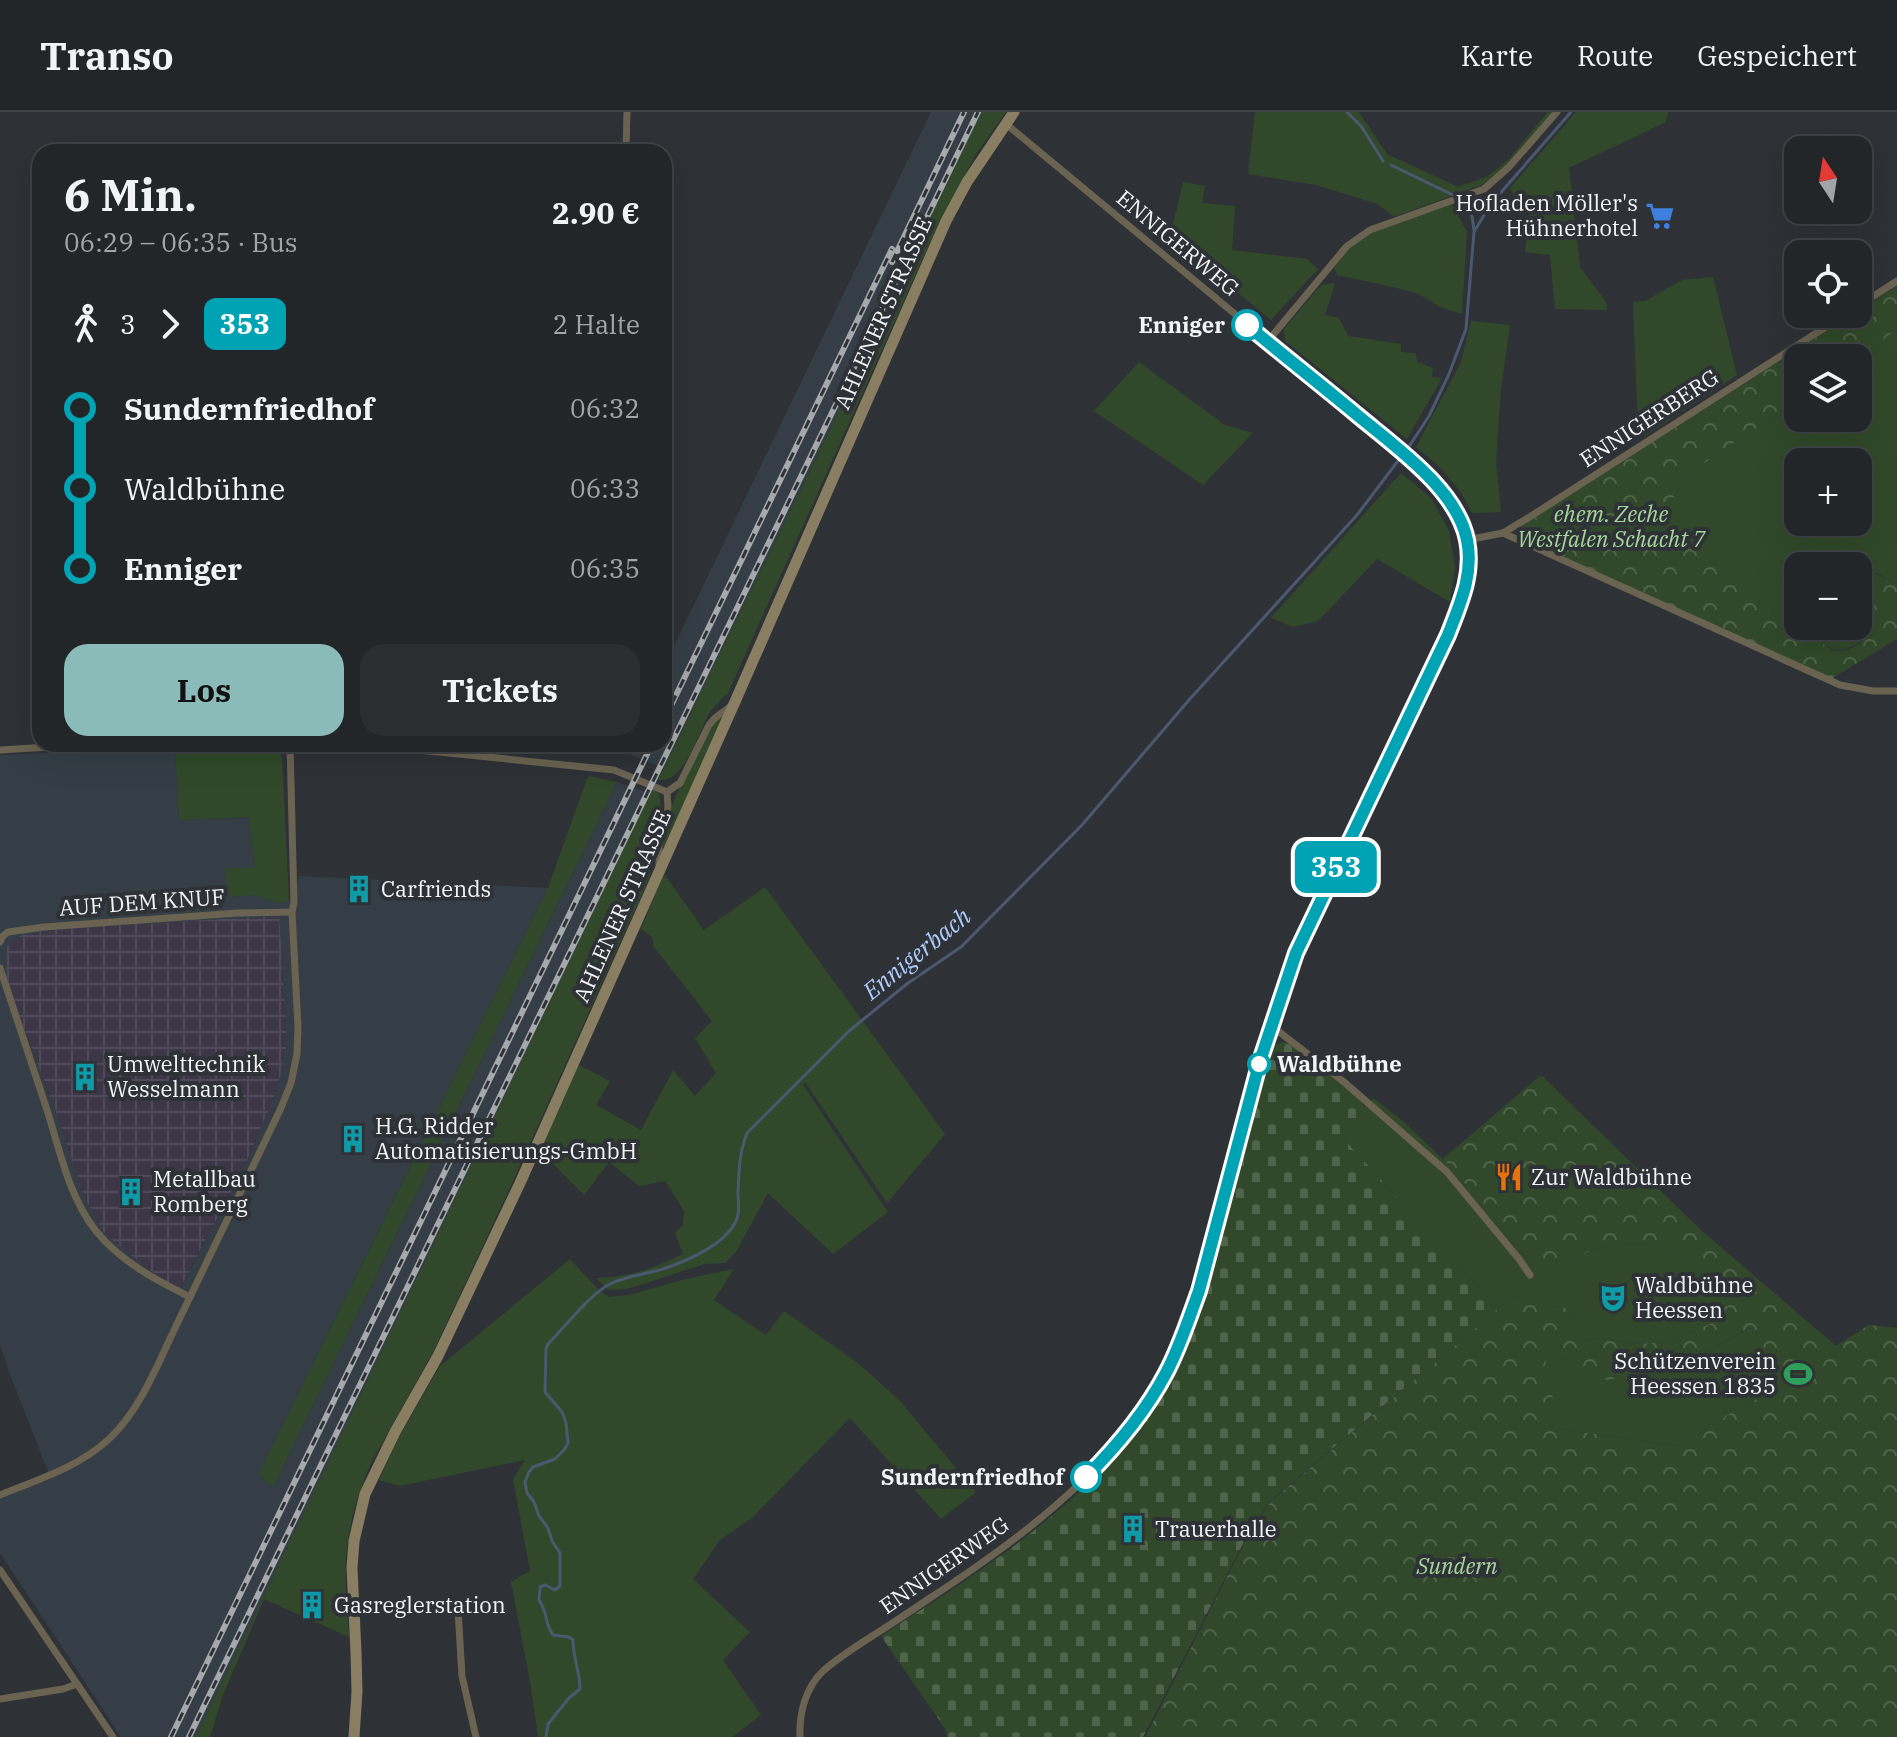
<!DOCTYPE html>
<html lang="de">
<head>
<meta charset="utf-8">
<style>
	body { margin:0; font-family:"IBM Plex Serif",serif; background:#2a2e31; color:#f1f3f6; height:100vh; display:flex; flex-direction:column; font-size:30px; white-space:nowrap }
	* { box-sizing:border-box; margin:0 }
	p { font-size:26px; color:#a2a5a8 }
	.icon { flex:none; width:44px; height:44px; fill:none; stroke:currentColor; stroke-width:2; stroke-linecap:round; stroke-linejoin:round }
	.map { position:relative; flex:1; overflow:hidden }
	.side { position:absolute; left:32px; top:32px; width:640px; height:608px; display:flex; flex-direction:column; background:#222629; border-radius:24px; box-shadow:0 8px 32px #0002,0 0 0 2px #3f4346 }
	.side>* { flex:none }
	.badge { padding:0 16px; border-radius:12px; font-size:28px; line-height:52px }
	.needle { width:52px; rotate:348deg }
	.tools { position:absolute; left:1784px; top:24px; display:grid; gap:16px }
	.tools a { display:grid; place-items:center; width:88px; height:88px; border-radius:16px; background:#222629; box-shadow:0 8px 32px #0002,0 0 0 2px #3f4346; font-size:40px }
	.map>.badge { position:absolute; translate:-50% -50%; box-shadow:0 0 0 4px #fff }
	.legs { display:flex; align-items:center; gap:12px; height:88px; padding:0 32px; font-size:26px }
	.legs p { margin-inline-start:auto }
	.summary { display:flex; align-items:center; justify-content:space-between; height:136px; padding:0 32px }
	h1 { font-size:44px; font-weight:800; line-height:60px }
	.primary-button { display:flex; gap:16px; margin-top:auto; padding:16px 32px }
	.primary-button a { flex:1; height:92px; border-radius:24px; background:#8bbbb9; color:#111; font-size:32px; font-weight:800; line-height:92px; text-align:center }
	.primary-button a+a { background:#2a2e31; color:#f1f3f6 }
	ul { padding:0 32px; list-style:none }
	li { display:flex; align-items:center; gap:28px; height:80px; font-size:30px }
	li i { display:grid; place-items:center; width:12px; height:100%; margin:0 10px; background:currentColor }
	li i::after { content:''; width:20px; height:20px; margin:-10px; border:6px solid; border-radius:50%; background:#222629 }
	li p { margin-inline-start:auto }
	li:first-child i { background:linear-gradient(#0000 50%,currentColor 0) }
	li:last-child i { background:linear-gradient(currentColor 50%,#0000 0) }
	header { display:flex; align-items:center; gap:48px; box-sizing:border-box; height:112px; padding:0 40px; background:#222629; border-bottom:2px solid #3f4346 }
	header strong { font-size:38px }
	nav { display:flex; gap:44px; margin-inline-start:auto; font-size:28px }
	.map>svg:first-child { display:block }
</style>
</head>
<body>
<header>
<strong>Transo</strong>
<nav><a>Karte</a><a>Route</a><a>Gespeichert</a></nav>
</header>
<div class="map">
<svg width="1897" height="1625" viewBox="0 0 1897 1625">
	<defs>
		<pattern id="industrial-grid" width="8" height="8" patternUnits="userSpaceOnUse" patternTransform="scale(2)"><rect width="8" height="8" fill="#3c3647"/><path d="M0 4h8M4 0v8" fill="none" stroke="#4f4a59"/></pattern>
		<pattern id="forest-crowns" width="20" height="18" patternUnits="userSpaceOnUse" patternTransform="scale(2)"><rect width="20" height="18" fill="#31492a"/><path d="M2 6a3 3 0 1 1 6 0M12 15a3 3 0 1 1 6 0" fill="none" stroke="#4f644a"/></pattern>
		<pattern id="cemetery-stones" width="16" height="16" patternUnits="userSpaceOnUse" patternTransform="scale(2)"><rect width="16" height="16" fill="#31492a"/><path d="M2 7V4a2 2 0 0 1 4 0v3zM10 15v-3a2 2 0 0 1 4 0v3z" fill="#4f644a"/></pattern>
	</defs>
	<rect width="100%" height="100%" fill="#2e3237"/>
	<g fill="#353e46" fill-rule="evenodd">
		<path d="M 931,0 L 981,0 L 815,349 L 664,656 L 631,643 L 637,632 L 664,632 L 664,555 Z"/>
		<path d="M 175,635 L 179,708 L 249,705 L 255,755 L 230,785 L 256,783 L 277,791 L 289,789 L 299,764 L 548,776 L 268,1343 L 273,1375 L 617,670 L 651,682 L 196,1625 L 121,1625 L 0,1441 L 0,1386 L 51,1367 L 9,1260 L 0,1232 L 0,643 ZM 10,880 L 277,978 L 244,1055 L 179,1179 L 84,1084 L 55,997 Z"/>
	</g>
	<path fill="url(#industrial-grid)" d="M 279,804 L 287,931 L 277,978 L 244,1055 L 178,1180 L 104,1121 L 84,1084 L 55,997 L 10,880 L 6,859 L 7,835 L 22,823 L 56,817 Z"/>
	<g fill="#31492a" fill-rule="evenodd">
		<path d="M 981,0 L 1006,0 L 976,42 L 940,108 L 728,581 C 722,587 715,593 710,600 C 698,619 686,671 658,668 L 815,349 Z"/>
		<path d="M 1255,0 L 1359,0 L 1387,42 L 1458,75 L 1487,65 L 1508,48 L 1548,0 L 1554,0 C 1532,25 1511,57 1481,73 L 1394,105 L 1378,92 L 1316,73 L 1248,62 Z"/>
		<path d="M 1576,0 L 1668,0 L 1666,10 L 1569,56 L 1580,155 L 1606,190 L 1607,198 L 1555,197 L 1550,143 L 1525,140 L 1531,96 L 1520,94 L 1510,76 Z"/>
		<path d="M 1183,70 L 1205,74 L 1202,91 L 1235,94 L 1232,138 L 1307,147 L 1318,157 L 1271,208 L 1170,125 Z"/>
		<path d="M 1452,92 L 1467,120 L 1462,202 L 1442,196 L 1419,182 L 1397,176 L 1337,163 L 1334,156 C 1342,146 1349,134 1360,127 C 1386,111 1423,102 1452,92 Z"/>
		<path d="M 1713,165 L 1737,263 L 1645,324 L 1638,319 L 1633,190 L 1645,189 L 1682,168 Z"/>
		<path d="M 1335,171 L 1325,203 L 1339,206 L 1348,224 L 1401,232 L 1401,240 L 1416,241 L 1417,250 L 1433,256 L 1432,265 L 1442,266 L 1407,327 L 1285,229 L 1284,217 L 1321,173 Z"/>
		<path d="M 1471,209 L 1510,213 L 1501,277 L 1496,350 L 1501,400 L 1472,401 C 1459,373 1440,354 1416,335 L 1461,250 Z"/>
		<path d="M 1897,217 L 1897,473 L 1877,461 L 1858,468 L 1858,454 L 1798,454 L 1798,501 C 1788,494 1779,501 1770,503 L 1766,501 L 1718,443 L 1701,428 L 1669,435 L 1664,432 L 1660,413 L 1663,402 L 1688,362 L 1798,288 L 1798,306 L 1858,306 L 1858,247 ZM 1798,350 L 1858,350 L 1858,410 L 1798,410 Z"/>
		<path d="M 1139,250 L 1225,313 L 1253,321 L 1203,373 L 1094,299 Z"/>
		<path d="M 1401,361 L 1431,386 L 1449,419 L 1455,455 L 1450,490 L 1377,447 L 1318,509 L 1293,515 L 1271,506 Z"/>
		<path d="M 1858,486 C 1861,498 1869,511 1865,524 C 1862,530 1856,533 1850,535 C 1830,544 1820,529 1810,514 L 1858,514 Z"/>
		<path d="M 723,605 L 665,734 L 662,733 C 667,690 693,652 712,614 L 718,607 Z"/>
		<path d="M 276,633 L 282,645 L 289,789 L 277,791 L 256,783 L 230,785 L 224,757 L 255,755 L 249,705 L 179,708 L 175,635 Z"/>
		<path d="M 588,664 L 617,670 L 273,1375 L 259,1363 L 268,1343 L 548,776 Z"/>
		<path d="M 653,676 L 659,682 L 661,696 L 654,723 L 650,764 L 513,1069 L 433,1240 L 371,1351 C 357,1383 346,1419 346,1455 C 345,1478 348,1502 349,1525 L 264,1487 L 223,1583 L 210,1625 L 196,1625 Z"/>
		<path d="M 664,762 L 704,818 L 765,775 L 945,1022 L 887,1091 L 805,970 L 803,973 L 888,1100 L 833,1142 L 768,1081 L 736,1140 L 725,1151 L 705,1152 L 627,1177 L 608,1178 L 596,1166 C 627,1166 655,1156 683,1142 L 675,1121 L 683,1113 L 684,1099 L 665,1069 L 639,1074 L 609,1050 L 584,1083 L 540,1039 L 579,953 L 610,969 L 596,993 L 641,1018 L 673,958 L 695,984 L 716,961 L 695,926 L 712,909 L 654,835 L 652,825 L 641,817 Z"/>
		<path d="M 1373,986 L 1404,1010 L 1443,1047 L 1485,1094 L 1518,1138 L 1563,1156 L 1591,1138 L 1620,1132 L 1645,1131 L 1681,1139 L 1717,1169 L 1727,1191 L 1712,1211 L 1669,1230 L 1636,1232 L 1608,1228 L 1576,1227 L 1576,1209 L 1565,1195 L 1551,1194 C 1531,1175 1521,1183 1499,1192 L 1498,1197 L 1344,1027 L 1364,995 Z"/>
		<path d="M 570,1147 L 599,1178 L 609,1185 L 629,1183 L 686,1167 L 734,1157 L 714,1188 L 766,1223 L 784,1199 L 858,1251 L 899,1288 L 976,1380 L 941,1407 L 850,1306 L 753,1405 L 719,1429 L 693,1467 L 750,1520 L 723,1548 L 761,1603 L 732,1625 L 538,1625 L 530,1569 L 511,1470 L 530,1459 L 513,1367 L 525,1348 L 400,1374 L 379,1368 L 399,1325 L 440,1254 Z"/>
		<path d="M 1750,1216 L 1790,1269 L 1734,1299 L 1679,1334 L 1559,1317 L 1544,1245 L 1683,1253 Z"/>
	</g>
	<g fill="url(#forest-crowns)" fill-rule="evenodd">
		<path d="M 1897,174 L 1897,217 L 1858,247 L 1798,246 L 1798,288 L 1688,362 L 1663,402 L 1660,413 L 1664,432 L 1669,435 C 1676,431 1684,425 1692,425 C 1713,427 1753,484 1766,501 C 1772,505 1776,501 1781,496 L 1787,496 L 1798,501 L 1798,514 L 1810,514 C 1818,526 1827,542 1844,538 C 1879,530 1862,509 1858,487 C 1857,481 1858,475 1858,468 C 1872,455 1883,465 1897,473 L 1897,527 L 1831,567 L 1519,425 L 1517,421 L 1518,416 L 1853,202 L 1858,202 L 1858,199 Z"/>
		<path d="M 1541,963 L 1702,1119 L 1836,1234 L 1869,1213 L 1897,1216 L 1897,1625 L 1145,1625 L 1247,1426 L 1271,1389 L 1498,1197 L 1498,1192 L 1524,1182 L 1522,1178 L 1537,1177 L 1541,1185 L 1551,1194 L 1565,1195 L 1576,1209 L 1576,1227 L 1608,1228 L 1636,1232 L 1669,1230 L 1712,1211 L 1727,1191 L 1717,1169 L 1681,1139 L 1645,1131 L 1620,1132 L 1591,1138 L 1563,1156 L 1549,1157 L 1530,1148 L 1518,1138 L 1485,1094 L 1443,1047 ZM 1749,1216 L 1790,1269 L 1734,1299 L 1679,1334 L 1559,1317 L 1545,1246 L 1568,1246 L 1581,1265 L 1609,1268 L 1683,1253 Z"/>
	</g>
	<path fill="url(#cemetery-stones)" d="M 1282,930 L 1288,931 L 1336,966 L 1362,989 L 1364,995 L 1344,1027 L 1498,1197 L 1270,1389 L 1246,1426 L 1143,1625 L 948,1625 L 944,1615 L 881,1524 C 1004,1443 1126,1371 1187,1230 C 1198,1206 1204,1180 1212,1155 C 1234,1083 1250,1010 1271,938 L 1274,933 Z"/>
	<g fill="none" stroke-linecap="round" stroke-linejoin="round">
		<g stroke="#4b586f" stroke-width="3">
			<path d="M 1347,0 L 1361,14 L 1383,49"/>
			<path d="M 1391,53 L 1453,83"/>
			<path d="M 1462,89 L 1472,104 L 1474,118"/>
			<path d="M 546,1625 L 548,1612 L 569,1586 L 580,1577 C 580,1560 573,1545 573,1528 L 569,1525 L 553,1523 C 544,1510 548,1501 539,1488 L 540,1475 L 545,1473 L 555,1478 L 560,1474 L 560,1441 L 552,1429 L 548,1416 L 539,1404 L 534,1390 L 527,1381 L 525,1370 L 529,1360 L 533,1355 L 555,1347 L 564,1338 L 568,1331 L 566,1311 L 562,1300 L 545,1280 L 546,1237 L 548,1232 C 564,1216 590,1182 610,1172 C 626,1164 646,1162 663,1157 C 687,1149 729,1131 737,1106 C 740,1099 738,1089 738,1081 C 739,1060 739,1041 747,1021 L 849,919 L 908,871 L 961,835 L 1082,713 L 1189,588 L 1357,403 L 1410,333 L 1429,304 L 1449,262 L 1466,217 L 1474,120 L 1490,93 L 1571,0"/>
		</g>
		<g stroke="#6a6351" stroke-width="7">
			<path d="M 626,40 L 627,0"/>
			<path d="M 1858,194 L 1897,169"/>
			<path d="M 1268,229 L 1347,134 L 1370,118 L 1484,77 L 1509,55 L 1557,0"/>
			<path d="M 1503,421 L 1840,573 L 1873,579 L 1897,579"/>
			<path d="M 1467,428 L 1503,421 L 1528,406 L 1846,202"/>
			<path d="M 360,632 L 614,658 L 667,680"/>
			<path d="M 0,638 L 98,632"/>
			<path d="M 667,680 L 680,671 L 709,613 L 715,606 L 731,594"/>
			<path d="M 659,757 L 659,730 L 668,695 L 667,680"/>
			<path d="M 0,830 L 3,824 L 8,820 L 44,815 L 238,801 L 292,800"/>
			<path d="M 0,856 C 16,905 32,953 48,1001 C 60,1040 70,1087 96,1119 C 121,1150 156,1168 190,1185"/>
			<path d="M 1270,916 L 1278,919 L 1344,970 L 1447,1060 L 1519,1147 L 1530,1163"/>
			<path d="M 0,1383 C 37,1368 79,1355 109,1327 C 141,1297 158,1251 177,1212 C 212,1140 246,1068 281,996 L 291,971 L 297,942 L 298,915 L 292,800 L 294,791 L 290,632"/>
			<path d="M 0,1458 L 113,1625"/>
			<path d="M 458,1498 L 462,1564 L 476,1625"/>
			<path d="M 0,1587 L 63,1577 L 77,1572"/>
			<path d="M 800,1625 C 799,1602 805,1577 822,1560 C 835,1548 851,1538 866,1528 C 885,1516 905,1503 924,1490 C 996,1443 1067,1392 1122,1327 C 1176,1265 1197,1185 1218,1107 C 1233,1052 1246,997 1262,942 C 1273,907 1283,871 1297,838 C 1315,795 1337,754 1357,711 C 1378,667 1400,622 1421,578 C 1440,539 1469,492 1469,447 C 1469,395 1423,361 1388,329 L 1006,12"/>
		</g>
		<path stroke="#897e61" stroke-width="11" d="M 354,1625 L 357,1580 L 356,1540 L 352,1456 L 354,1429 L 365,1382 L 395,1320 L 438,1244 L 520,1071 L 734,592 L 946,109 L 967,70 L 1014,0"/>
		<defs>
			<g id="rail">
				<path d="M 892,150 L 964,0"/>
				<path d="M 664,608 L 892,137"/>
				<path d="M 171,1625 L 652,632"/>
				<path d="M 189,1625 L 978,0"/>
			</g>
		</defs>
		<use href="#rail" stroke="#a5a9ac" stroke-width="6"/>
		<use href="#rail" stroke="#2e3237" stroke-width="3" stroke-dasharray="9" stroke-linecap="butt"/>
	</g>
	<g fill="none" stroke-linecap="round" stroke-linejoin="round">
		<defs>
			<path id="line-1" d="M 1086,1365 C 1117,1334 1145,1301 1166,1261 C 1180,1235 1189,1206 1199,1179 L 1260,949 L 1296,841 L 1448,523 C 1460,492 1474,462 1467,428 C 1457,377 1394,334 1356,302 C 1320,272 1283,243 1247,213"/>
		</defs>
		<use href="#line-1" stroke="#fff" stroke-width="18"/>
		<use href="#line-1" stroke="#00a3b4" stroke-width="12"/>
	</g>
	<defs>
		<symbol id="supermarket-bare" viewBox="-9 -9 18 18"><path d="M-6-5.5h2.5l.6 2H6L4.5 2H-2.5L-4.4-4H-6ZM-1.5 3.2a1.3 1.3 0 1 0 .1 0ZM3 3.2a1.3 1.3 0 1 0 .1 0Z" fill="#3f7fe0" stroke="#2e3237" stroke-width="2.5" paint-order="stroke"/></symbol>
		<symbol id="building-bare" viewBox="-9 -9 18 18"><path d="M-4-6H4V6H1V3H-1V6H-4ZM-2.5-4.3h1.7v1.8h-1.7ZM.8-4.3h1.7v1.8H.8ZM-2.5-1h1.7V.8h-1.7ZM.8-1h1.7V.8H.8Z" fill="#0f9aa8" stroke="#2e3237" stroke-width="2.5" paint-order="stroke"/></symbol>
		<symbol id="restaurant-bare" viewBox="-9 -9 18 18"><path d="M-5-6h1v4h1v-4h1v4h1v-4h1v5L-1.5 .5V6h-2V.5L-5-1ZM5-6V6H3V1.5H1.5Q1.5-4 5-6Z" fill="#e8710a" stroke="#2e3237" stroke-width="2.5" paint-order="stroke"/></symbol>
		<symbol id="theatre-bare" viewBox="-9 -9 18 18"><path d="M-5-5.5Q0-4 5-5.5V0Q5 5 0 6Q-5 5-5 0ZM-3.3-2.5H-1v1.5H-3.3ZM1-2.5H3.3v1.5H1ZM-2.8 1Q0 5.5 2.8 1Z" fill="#0f9aa8" stroke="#2e3237" stroke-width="2.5" paint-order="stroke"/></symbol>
		<symbol id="stadium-bare" viewBox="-9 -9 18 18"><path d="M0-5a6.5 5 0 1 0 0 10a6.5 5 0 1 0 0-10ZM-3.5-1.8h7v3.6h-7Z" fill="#2e9e5b" stroke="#2e3237" stroke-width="2.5" paint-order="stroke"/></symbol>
	</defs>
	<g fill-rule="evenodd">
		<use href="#supermarket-bare" x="1640" y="84" width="40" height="40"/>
		<use href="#building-bare" x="339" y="757" width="40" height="40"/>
		<use href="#building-bare" x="65" y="945" width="40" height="40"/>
		<use href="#building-bare" x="333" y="1007" width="40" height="40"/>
		<use href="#restaurant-bare" x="1489" y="1045" width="40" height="40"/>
		<use href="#building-bare" x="111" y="1060" width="40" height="40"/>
		<use href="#theatre-bare" x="1593" y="1166" width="40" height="40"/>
		<use href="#stadium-bare" x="1778" y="1242" width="40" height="40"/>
		<use href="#building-bare" x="1113" y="1397" width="40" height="40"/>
		<use href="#building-bare" x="292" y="1473" width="40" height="40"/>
	</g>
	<g fill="#fff" stroke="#00a3b4" stroke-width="4">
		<circle cx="1247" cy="213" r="14"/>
		<circle cx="1259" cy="952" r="10"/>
		<circle cx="1086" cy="1365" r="14"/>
	</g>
	<g text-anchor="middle" stroke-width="8" stroke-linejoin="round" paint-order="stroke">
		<g font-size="22" fill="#f2f5f8" stroke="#2e3237" text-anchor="start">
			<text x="1638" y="99" text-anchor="end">Hofladen Möller's<tspan x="1638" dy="25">Hühnerhotel</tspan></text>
			<text x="381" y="785">Carfriends</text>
			<text x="107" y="960">Umwelttechnik<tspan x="107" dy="25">Wesselmann</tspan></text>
			<text x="375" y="1022">H.G. Ridder<tspan x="375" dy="25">Automatisierungs-GmbH</tspan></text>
			<text x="1531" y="1073">Zur Waldbühne</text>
			<text x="153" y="1075">Metallbau<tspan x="153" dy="25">Romberg</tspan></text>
			<text x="1635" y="1181">Waldbühne<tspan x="1635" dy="25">Heessen</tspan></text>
			<text x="1776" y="1257" text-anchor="end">Schützenverein<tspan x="1776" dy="25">Heessen 1835</tspan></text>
			<text x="1155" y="1425">Trauerhalle</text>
			<text x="334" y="1501">Gasreglerstation</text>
		</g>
		<g font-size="22" fill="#f2f5f8" stroke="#2e3237">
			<text transform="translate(1178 131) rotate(40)" y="8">ENNIGERWEG</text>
			<text transform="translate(883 201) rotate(-66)" y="8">AHLENER STRASSE</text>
			<text transform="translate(1649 306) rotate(-33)" y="8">ENNIGERBERG</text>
			<text transform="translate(142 790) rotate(-4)" y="8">AUF DEM KNUF</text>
			<text transform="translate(622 794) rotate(-66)" y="8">AHLENER STRASSE</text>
			<text transform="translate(944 1453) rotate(-35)" y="8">ENNIGERWEG</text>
		</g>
		<g font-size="22" font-weight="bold" fill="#f2f5f8" stroke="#2e3237" text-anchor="end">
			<text x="1225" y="221">Enniger</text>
			<text x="1277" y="960" text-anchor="start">Waldbühne</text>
			<text x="1064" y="1373">Sundernfriedhof</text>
		</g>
		<g font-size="22" font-style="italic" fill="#a7d69a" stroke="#2e3237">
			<text x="1611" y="410">ehem. Zeche<tspan x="1611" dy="25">Westfalen Schacht 7</tspan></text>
			<text x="1457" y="1462">Sundern</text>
		</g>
		<g font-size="24" font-style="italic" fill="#aecbfc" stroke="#2e3237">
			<text transform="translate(917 842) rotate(-39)" y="8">Ennigerbach</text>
		</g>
	</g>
</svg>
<div class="tools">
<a><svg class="needle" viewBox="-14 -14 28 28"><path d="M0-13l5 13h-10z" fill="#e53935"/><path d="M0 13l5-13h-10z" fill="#a2a5a8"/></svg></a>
<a><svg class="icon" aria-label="locate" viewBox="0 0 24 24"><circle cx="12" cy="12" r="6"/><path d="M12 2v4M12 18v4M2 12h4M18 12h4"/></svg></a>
<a><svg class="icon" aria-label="layers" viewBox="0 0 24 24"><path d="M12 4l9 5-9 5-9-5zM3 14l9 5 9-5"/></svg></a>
<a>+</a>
<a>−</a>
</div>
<b class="badge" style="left:1336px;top:755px;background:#00a3b4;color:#fff">353</b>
<section class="side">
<div class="summary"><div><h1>6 Min.</h1><p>06:29 – 06:35 · Bus</p></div><b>2.90 €</b></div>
<div class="legs"><svg class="icon" aria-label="walk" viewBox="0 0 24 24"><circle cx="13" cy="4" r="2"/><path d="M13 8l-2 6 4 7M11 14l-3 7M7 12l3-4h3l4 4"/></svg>3<svg class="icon" aria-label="forward" viewBox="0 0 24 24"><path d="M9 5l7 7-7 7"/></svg><b class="badge" style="background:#00a3b4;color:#fff">353</b><p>2 Halte</p></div>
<ul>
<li><i style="color:#00a3b4"></i><b>Sundernfriedhof</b><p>06:32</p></li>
<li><i style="color:#00a3b4"></i><span>Waldbühne</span><p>06:33</p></li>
<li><i style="color:#00a3b4"></i><b>Enniger</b><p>06:35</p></li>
</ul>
<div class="primary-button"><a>Los</a><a>Tickets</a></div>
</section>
</div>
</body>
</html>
